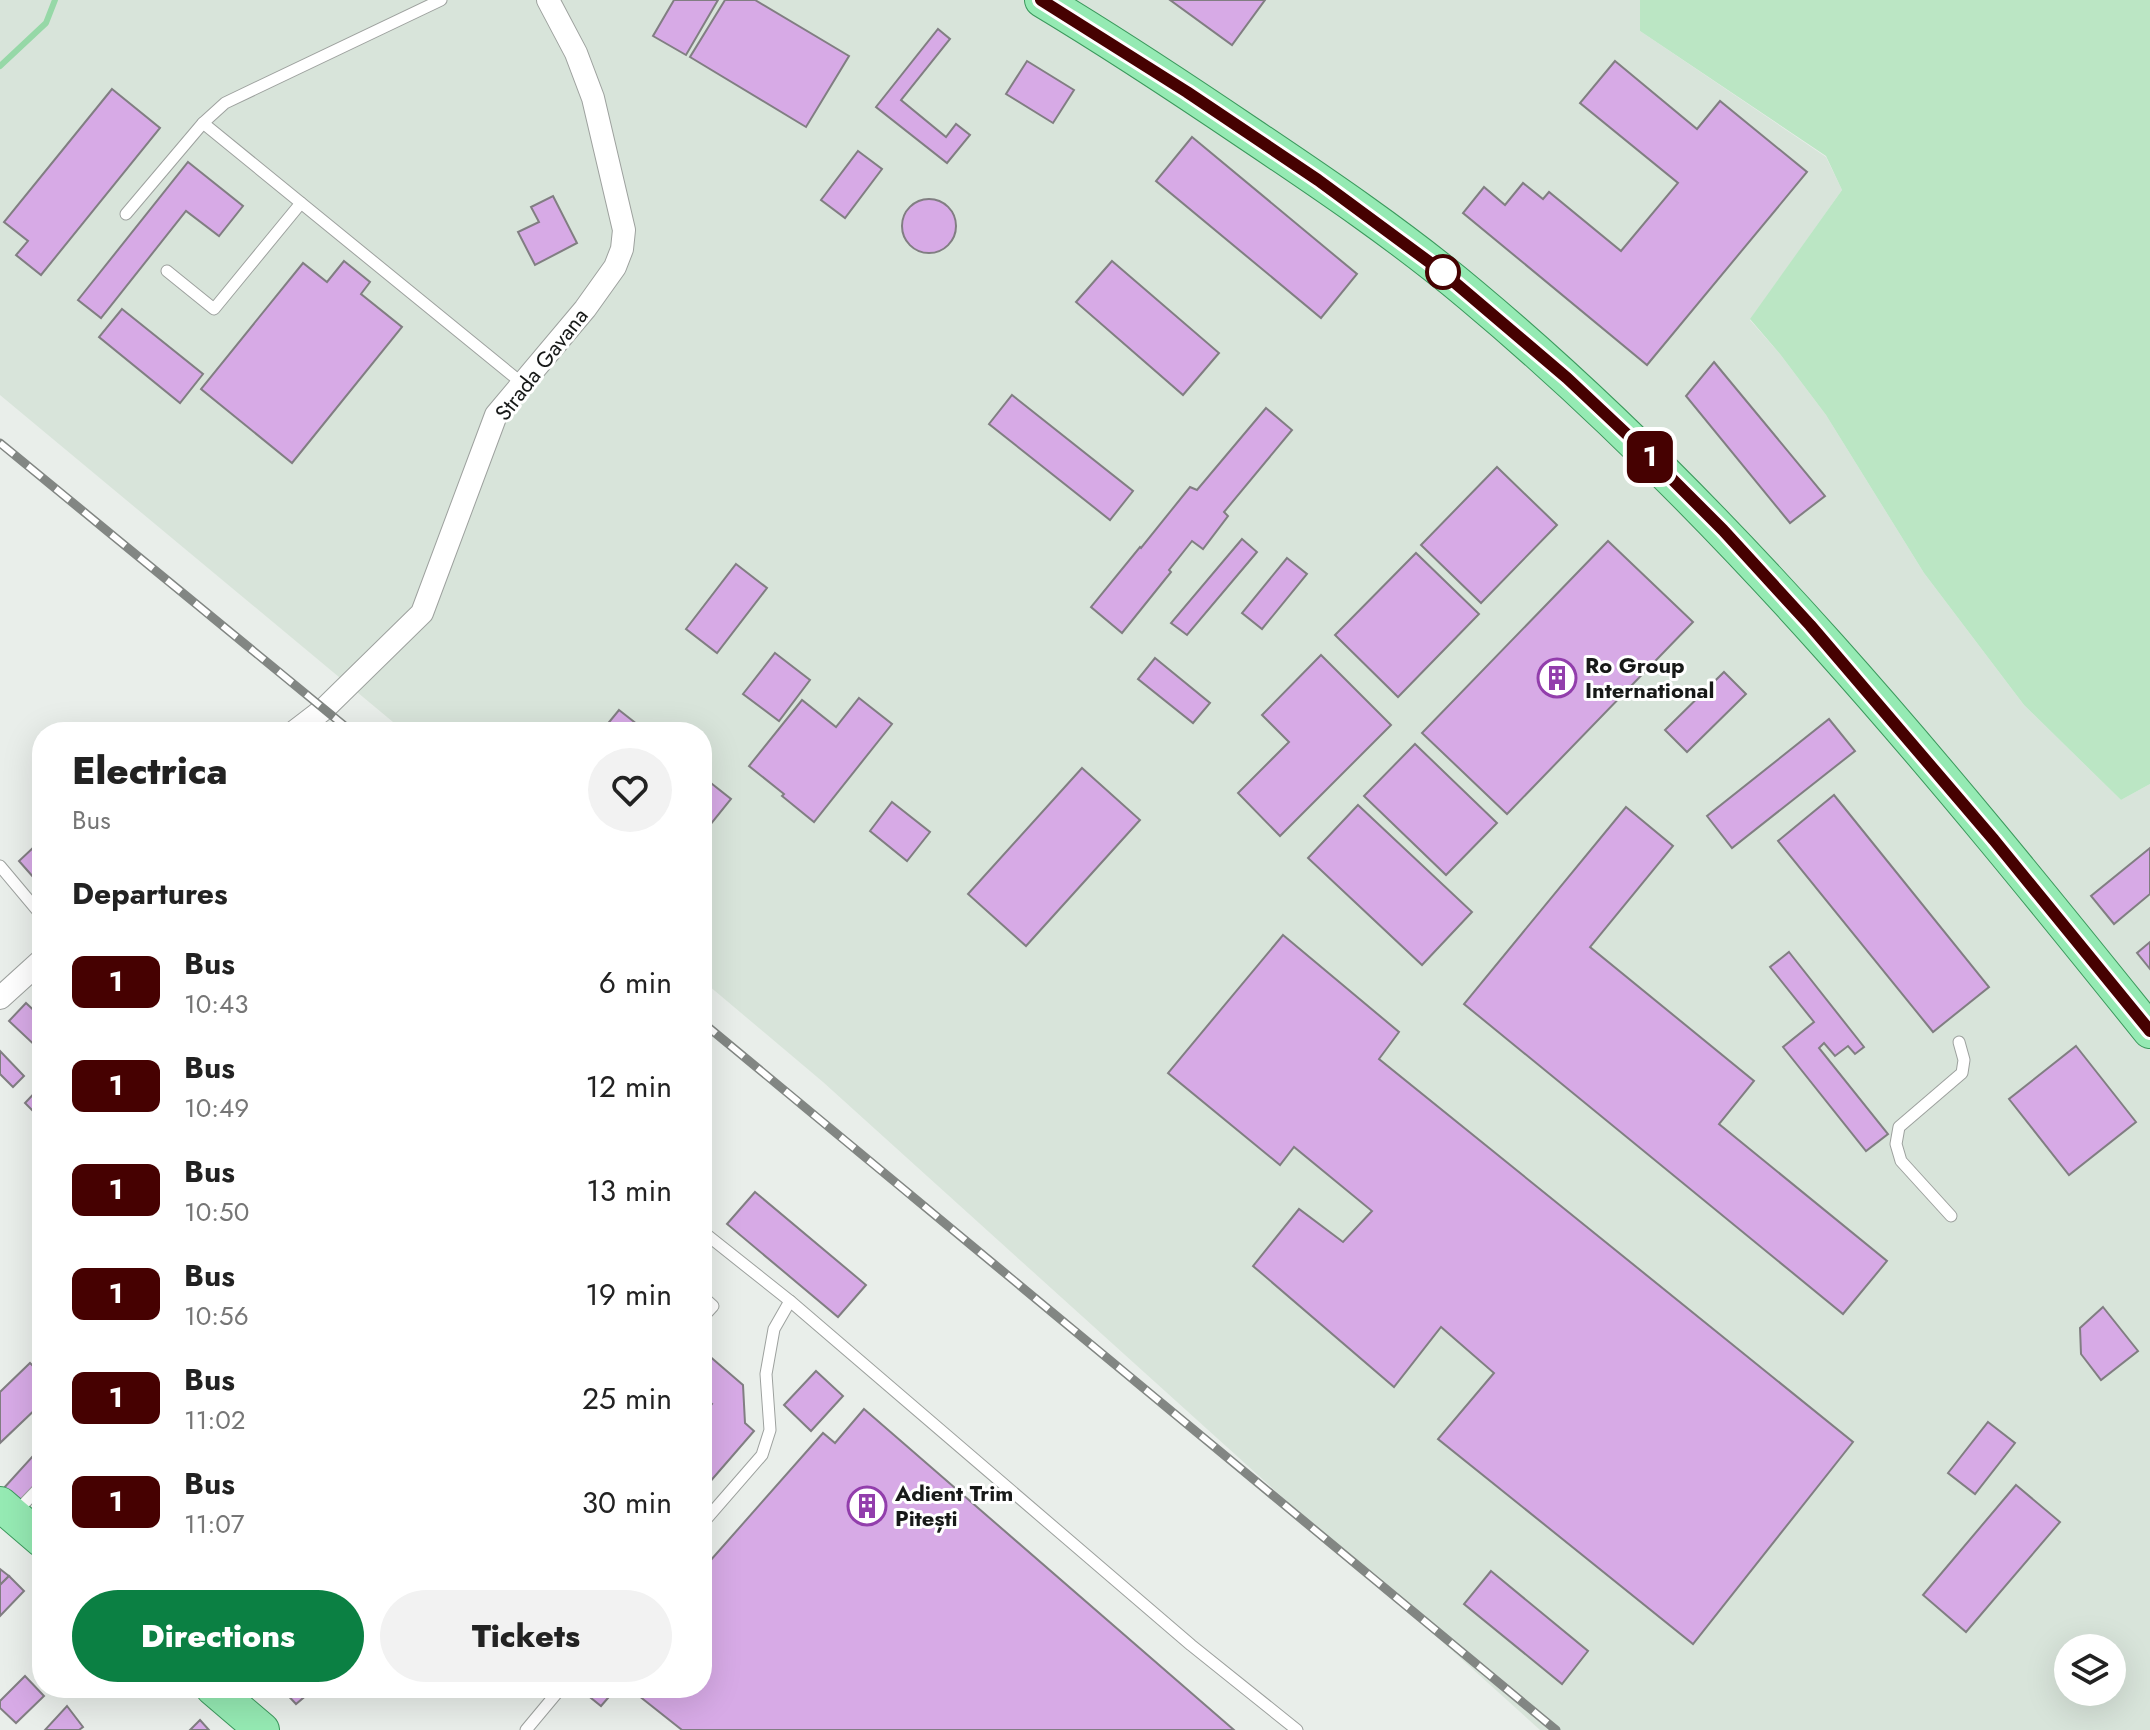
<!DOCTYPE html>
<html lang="en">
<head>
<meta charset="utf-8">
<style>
	body { margin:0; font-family:Jost,sans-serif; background:#f2f2f2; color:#222; height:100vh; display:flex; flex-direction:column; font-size:30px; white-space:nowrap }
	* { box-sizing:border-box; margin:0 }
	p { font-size:26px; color:#767676 }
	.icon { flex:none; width:44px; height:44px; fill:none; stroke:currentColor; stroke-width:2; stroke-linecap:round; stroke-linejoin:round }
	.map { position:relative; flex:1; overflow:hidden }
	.panel { position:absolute; left:32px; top:722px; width:680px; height:976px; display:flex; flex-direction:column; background:#fff; border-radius:32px; box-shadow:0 8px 32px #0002 }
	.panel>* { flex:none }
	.badge { padding:0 16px; border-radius:12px; font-size:28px; line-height:52px }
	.buttons { position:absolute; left:2054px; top:1634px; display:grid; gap:16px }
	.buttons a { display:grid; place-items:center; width:72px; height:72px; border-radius:50%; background:#fff; box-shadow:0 8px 32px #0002; font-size:40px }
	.map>.badge { position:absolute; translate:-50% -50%; box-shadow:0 0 0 4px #fff }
	h2 { padding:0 40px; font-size:30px; line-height:72px }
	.round { display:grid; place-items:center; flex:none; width:84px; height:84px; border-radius:42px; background:#f2f2f2 }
	.summary { display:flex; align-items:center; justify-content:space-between; height:136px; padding:0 40px }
	h1 { font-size:38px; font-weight:800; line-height:60px }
	.cta { display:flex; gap:16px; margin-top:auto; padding:16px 40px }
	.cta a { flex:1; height:92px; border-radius:48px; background:#0b8043; color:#fff; font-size:32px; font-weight:800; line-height:92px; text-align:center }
	.cta a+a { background:#f2f2f2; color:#222 }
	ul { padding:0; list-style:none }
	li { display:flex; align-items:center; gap:24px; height:104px; padding:0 40px }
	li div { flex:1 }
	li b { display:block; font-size:30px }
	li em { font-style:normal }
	li .badge { min-width:88px; font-weight:700; text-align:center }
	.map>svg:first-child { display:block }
</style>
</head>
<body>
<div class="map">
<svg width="2150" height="1730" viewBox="0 0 2150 1730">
	<rect width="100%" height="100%" fill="#e9eeea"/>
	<path fill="#d8e4da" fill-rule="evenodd" d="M 0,0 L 1640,0 L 1640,31 L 1826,157 L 1842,190 L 1750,320 L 1780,354 L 1826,415 L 1924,573 L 2024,705 L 2121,800 L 2150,784 L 2150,1730 L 1540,1730 L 823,1082 L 702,980 L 702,732 L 405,732 L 0,395 ZM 2068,1648 L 2112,1648 L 2112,1692 L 2068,1692 Z"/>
	<path fill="#bbe6c4" d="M 1640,0 L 2150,0 L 2150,784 L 2121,800 L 2024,705 L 1924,573 L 1826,415 L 1780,354 L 1750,319 L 1842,190 L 1826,156 L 1640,31 Z"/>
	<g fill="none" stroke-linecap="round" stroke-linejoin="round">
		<path stroke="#96d8a7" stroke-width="6" d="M 0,66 L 46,23 L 55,0"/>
	</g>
	<g fill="#d7aae6" stroke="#817e82" stroke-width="2">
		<path d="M 674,0 L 718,0 L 686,55 L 653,36 Z"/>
		<path d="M 725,0 L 755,0 L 849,56 L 806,127 L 690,57 Z"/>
		<path d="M 1170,0 L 1265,0 L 1232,45 Z"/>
		<path d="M 938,29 L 950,39 L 901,100 L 946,137 L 956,124 L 970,135 L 947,163 L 876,107 Z"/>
		<path d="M 1027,61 L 1074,90 L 1053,123 L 1006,94 Z"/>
		<path d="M 1615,61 L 1697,129 L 1720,101 L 1807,172 L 1647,365 L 1463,213 L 1484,187 L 1505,205 L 1523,183 L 1543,199 L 1549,192 L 1621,251 L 1678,183 L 1580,103 Z"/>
		<path d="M 112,89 L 160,128 L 41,275 L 16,255 L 28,241 L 4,222 Z"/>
		<path d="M 1192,137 L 1357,274 L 1321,318 L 1156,181 Z"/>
		<path d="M 858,151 L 882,169 L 845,218 L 821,200 Z"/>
		<path d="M 188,162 L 243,206 L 219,236 L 186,211 L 101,318 L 78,300 Z"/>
		<path d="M 553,196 L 577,243 L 535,265 L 518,232 L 539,222 L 531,207 Z"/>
		<circle cx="929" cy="226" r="27"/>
		<path d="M 344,261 L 370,282 L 361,294 L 402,327 L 292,463 L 201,389 L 303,263 L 327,282 Z"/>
		<path d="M 1112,261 L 1219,353 L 1183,395 L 1076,302 Z"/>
		<path d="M 122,309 L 203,374 L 180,403 L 99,337 Z"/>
		<path d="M 1714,362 L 1825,496 L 1790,523 L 1686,396 Z"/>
		<path d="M 1012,395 L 1133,491 L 1110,520 L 989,424 Z"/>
		<path d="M 1266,408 L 1292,430 L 1224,512 L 1228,516 L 1203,549 L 1192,541 L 1169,570 L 1171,572 L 1122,633 L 1091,607 L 1140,547 L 1141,548 L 1190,487 L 1197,490 Z"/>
		<path d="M 1497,467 L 1557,525 L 1481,603 L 1421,545 Z"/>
		<path d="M 1242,539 L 1257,552 L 1187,635 L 1171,623 Z"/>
		<path d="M 1608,541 L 1693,622 L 1507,814 L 1422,733 Z"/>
		<path d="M 1416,553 L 1479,614 L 1398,697 L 1335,635 Z"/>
		<path d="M 1287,558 L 1307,574 L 1262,629 L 1242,613 Z"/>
		<path d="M 736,564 L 767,588 L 717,653 L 686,629 Z"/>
		<path d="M 775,653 L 810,680 L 779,721 L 743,694 Z"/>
		<path d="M 1321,655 L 1391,725 L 1280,836 L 1238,793 L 1289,742 L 1262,715 Z"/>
		<path d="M 1155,658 L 1210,703 L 1193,723 L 1138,679 Z"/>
		<path d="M 1724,672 L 1746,694 L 1687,752 L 1665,730 Z"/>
		<path d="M 859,698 L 892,724 L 814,822 L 782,796 L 784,794 L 749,766 L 802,700 L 836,727 Z"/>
		<path d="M 619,710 L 647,732 L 601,732 Z"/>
		<path d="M 1829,719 L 1855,751 L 1732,848 L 1707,816 Z"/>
		<path d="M 1415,744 L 1497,823 L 1446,875 L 1364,796 Z"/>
		<path d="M 1082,768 L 1140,820 L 1026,946 L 968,894 Z"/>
		<path d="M 702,776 L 731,799 L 702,835 Z"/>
		<path d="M 1834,795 L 1989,987 L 1933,1032 L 1778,841 Z"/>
		<path d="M 892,802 L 930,832 L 907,861 L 870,831 Z"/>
		<path d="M 1358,805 L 1472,912 L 1422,965 L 1308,858 Z"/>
		<path d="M 1626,807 L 1673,846 L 1590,947 L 1754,1081 L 1719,1124 L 1887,1261 L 1843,1314 L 1464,1004 Z"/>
		<path d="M 35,846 L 42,854 L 42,887 L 19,861 Z"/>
		<path d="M 2150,848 L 2150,894 L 2114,924 L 2091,896 Z"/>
		<path d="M 1283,935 L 1399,1032 L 1379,1059 L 1853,1442 L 1693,1644 L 1438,1439 L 1494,1373 L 1441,1327 L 1394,1387 L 1253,1266 L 1299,1209 L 1343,1242 L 1372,1211 L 1294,1147 L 1280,1165 L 1168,1073 Z"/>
		<path d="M 2150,942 L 2150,969 L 2137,953 Z"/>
		<path d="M 1789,952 L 1864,1047 L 1855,1054 L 1848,1046 L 1835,1056 L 1824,1043 L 1819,1048 L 1888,1134 L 1866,1151 L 1783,1047 L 1814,1022 L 1770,967 Z"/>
		<path d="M 26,1003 L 42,1018 L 42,1052 L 9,1021 Z"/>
		<path d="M 2076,1046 L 2136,1122 L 2069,1175 L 2009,1099 Z"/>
		<path d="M 0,1051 L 24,1076 L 13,1087 L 0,1074 Z"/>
		<path d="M 42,1085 L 42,1120 L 25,1103 Z"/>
		<path d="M 755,1192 L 866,1285 L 838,1317 L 727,1224 Z"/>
		<path d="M 42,1304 L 42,1321 L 35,1311 Z"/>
		<path d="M 2103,1307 L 2138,1351 L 2101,1380 L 2081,1354 L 2080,1328 Z"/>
		<path d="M 707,1354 L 743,1385 L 745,1423 L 754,1431 L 702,1491 L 702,1416 L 712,1404 L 702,1396 L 702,1360 Z"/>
		<path d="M 30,1363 L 42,1375 L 42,1403 L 0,1443 L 0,1392 Z"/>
		<path d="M 816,1371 L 843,1396 L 811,1431 L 784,1405 Z"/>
		<path d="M 864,1409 L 1234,1730 L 682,1730 L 629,1688 L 702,1688 L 702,1570 L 823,1433 L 835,1443 Z"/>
		<path d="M 1988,1422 L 2015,1443 L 1975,1494 L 1948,1473 Z"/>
		<path d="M 42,1446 L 42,1479 L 19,1504 L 3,1489 Z"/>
		<path d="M 2016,1485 L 2060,1522 L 1966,1632 L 1923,1595 Z"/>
		<path d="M 0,1569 L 9,1576 L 0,1585 Z"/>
		<path d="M 1491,1571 L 1588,1651 L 1562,1684 L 1464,1604 Z"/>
		<path d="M 9,1576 L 24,1591 L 0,1616 L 0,1585 Z"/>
		<path d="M 25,1676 L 44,1696 L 16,1723 L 0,1708 L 0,1701 Z"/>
		<path d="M 281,1688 L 315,1688 L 296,1704 Z"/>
		<path d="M 582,1688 L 612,1688 L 615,1690 L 601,1706 L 581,1690 Z"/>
		<path d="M 67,1706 L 83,1727 L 79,1730 L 45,1730 Z"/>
		<path d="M 200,1720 L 209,1730 L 190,1730 Z"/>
	</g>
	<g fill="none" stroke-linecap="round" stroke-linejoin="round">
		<defs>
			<g id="lane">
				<path d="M 203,123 L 523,384"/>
				<path d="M 126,214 L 203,123 L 225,103 L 441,0"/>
				<path d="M 167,271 L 214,309 L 301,203"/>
				<path d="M 0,866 L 42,916"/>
				<path d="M 1951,1216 L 1901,1161 L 1896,1144 L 1899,1127 L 1962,1073 L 1964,1060 L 1959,1042"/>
				<path d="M 702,1231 L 790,1301 L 1191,1645 L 1297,1730"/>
				<path d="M 702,1296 L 713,1306 L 702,1318"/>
				<path d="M 16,1512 L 42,1485"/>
				<path d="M 702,1524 L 762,1455 L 770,1430 L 766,1374 L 774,1329 L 790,1301"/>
				<path d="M 526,1730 L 561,1688"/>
			</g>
			<g id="street">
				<path d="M 294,732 L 324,709 L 422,613 L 496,415 L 585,309 L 615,267 L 622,249 L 624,230 L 593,98 L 576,53 L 548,0"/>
				<path d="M 0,998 L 42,960"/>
			</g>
			<g id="primary">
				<path d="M 1042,0 C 1112,42 1180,87 1248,133 C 1324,184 1401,236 1471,295 C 1728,510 1941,771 2150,1031"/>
				<path d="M 0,1504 L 42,1540"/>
				<path d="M 213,1688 L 262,1730"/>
			</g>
		</defs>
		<use href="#lane" stroke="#9da19e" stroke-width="13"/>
		<use href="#street" stroke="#9da19e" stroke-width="24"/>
		<use href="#primary" stroke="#3b985c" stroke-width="36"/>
		<use href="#lane" stroke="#fff" stroke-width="11"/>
		<use href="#street" stroke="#fff" stroke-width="22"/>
		<use href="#primary" stroke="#95eab3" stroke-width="34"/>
		<defs>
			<g id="rail">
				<path d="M 0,443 L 352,732"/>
				<path d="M 702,1022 L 1556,1730"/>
			</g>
		</defs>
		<use href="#rail" stroke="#828683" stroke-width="9"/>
		<use href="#rail" stroke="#fff" stroke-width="6" stroke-dasharray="18" stroke-linecap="butt"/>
	</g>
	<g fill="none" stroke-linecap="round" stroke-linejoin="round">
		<defs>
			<path id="line" d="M 1041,0 L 1187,92 L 1318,180 L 1440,270 L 1567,378 L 1634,441 L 1723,530 L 1810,625 L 1994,840 L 2150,1031"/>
		</defs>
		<use href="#line" stroke="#fff" stroke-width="18"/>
		<use href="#line" stroke="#460101" stroke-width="12"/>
	</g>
	<defs>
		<symbol id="building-ring" viewBox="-11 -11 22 22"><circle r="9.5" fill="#fff" stroke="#923eac" stroke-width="1.5"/><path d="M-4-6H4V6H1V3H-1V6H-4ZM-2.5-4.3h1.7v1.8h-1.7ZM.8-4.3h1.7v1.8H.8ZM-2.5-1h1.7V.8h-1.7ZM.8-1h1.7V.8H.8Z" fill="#923eac"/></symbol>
	</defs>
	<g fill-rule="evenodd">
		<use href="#building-ring" x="1535" y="656" width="44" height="44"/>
		<use href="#building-ring" x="845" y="1484" width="44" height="44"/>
	</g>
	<circle fill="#fff" stroke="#460101" stroke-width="4" cx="1443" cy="272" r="16"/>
	<g text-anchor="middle" stroke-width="6" stroke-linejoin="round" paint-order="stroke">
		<g font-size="22" fill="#171918" stroke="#fff">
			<text transform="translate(541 364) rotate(-52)" y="8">Strada Gavana</text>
		</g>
		<g font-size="22" font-weight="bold" fill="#171918" stroke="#fff" text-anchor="start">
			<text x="1585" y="673">Ro Group<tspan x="1585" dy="25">International</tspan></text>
			<text x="895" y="1501">Adient Trim<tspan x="895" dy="25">Pitești</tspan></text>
		</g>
	</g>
</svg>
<div class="buttons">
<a><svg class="icon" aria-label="layers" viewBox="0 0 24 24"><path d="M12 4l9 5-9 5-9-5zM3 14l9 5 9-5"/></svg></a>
</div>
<b class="badge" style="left:1650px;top:457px;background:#460101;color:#fff">1</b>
<section class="panel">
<div class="summary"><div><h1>Electrica</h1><p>Bus</p></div><a class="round"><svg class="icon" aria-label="heart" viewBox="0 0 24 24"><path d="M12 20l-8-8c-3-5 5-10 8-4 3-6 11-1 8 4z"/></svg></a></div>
<h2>Departures</h2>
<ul>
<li><span class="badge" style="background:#460101;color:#fff">1</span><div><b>Bus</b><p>10:43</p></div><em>6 min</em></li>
<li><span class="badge" style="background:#460101;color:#fff">1</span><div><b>Bus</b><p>10:49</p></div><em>12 min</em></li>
<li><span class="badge" style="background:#460101;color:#fff">1</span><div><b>Bus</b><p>10:50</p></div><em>13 min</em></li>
<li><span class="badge" style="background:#460101;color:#fff">1</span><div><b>Bus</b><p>10:56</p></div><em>19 min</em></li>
<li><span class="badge" style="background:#460101;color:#fff">1</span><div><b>Bus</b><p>11:02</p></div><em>25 min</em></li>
<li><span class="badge" style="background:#460101;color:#fff">1</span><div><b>Bus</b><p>11:07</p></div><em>30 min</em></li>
</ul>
<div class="cta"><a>Directions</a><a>Tickets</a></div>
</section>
</div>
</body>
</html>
